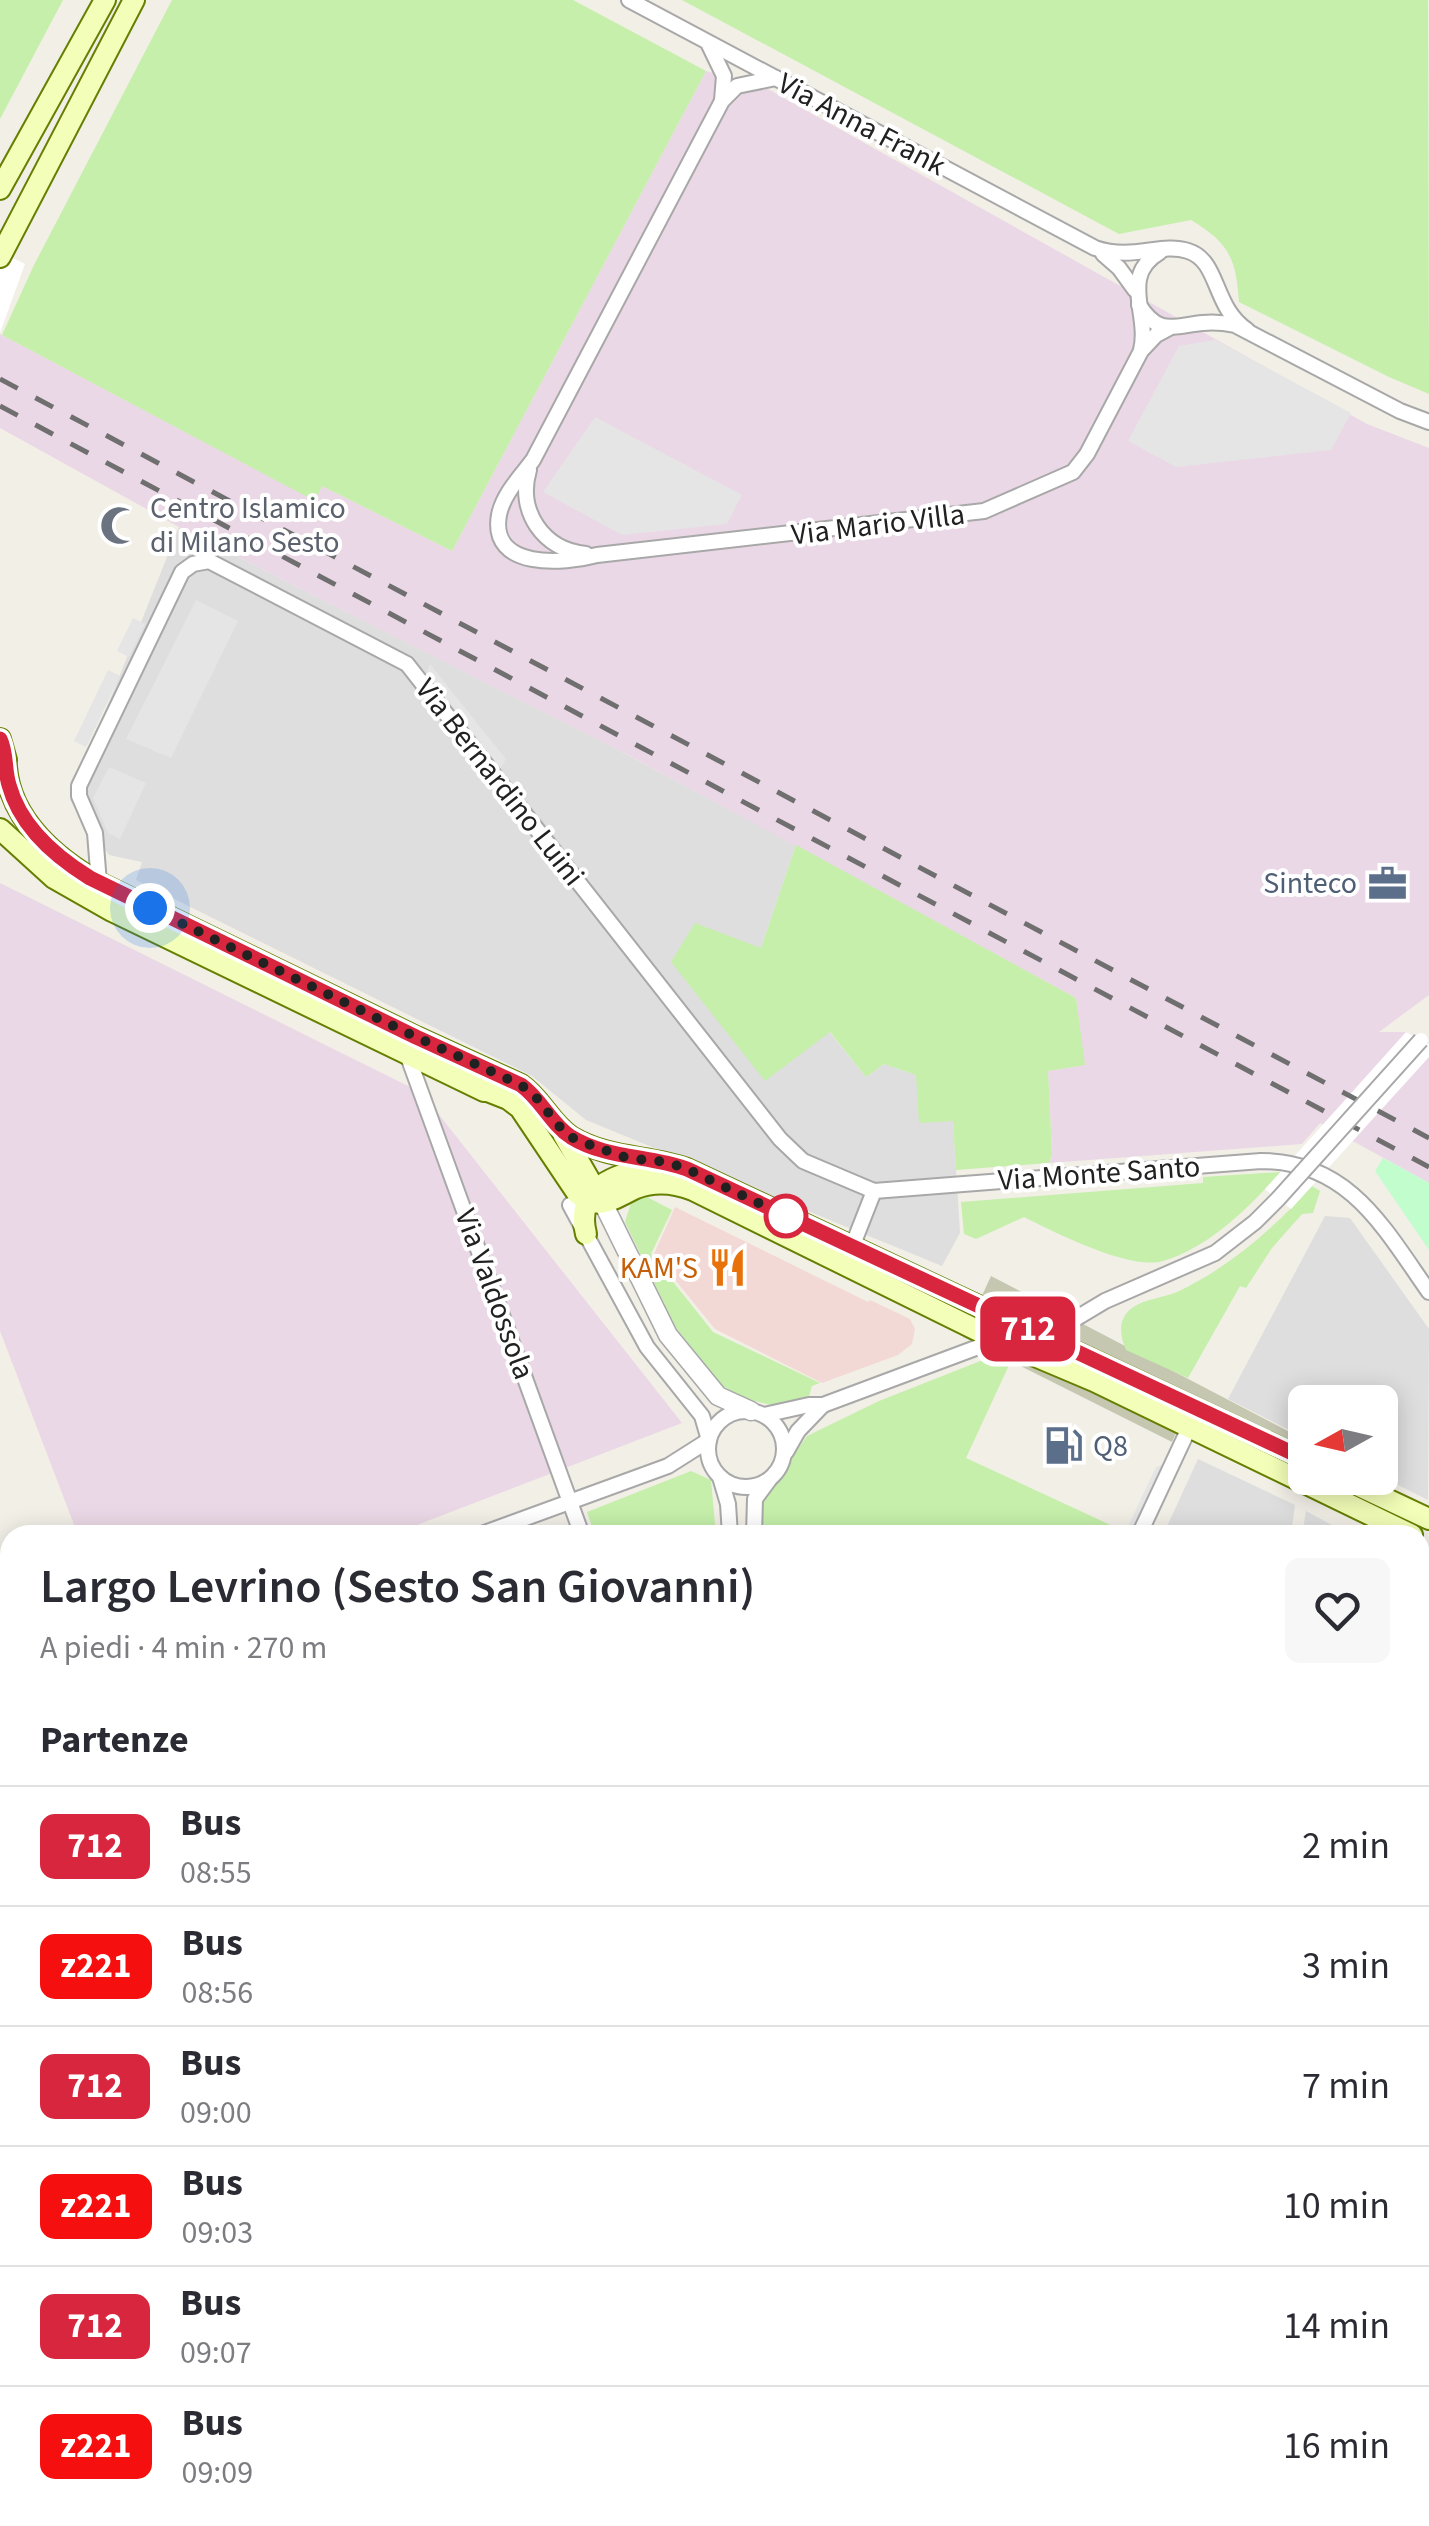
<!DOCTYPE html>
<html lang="it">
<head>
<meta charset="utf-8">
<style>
	body { margin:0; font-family:"Source Sans 3",sans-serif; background:#f7f7f7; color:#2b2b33; height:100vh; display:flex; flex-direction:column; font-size:38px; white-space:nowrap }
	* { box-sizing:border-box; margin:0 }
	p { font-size:32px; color:#7c7c81 }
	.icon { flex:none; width:55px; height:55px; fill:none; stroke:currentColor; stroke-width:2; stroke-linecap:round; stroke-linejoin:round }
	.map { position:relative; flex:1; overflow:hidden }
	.details { position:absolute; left:0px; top:1525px; width:1430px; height:1002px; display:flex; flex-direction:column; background:#fff; border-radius:30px 30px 0 0; box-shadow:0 5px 25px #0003 }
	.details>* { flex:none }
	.badge { padding:0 20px; border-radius:15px; font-size:35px; line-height:65px }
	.needle { width:65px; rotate:262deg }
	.controls { position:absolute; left:1288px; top:1385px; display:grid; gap:20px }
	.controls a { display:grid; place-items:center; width:110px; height:110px; border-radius:15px; background:#fff; box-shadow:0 5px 25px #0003; font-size:50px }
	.you { position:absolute; width:50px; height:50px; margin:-25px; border:8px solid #fff; border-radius:50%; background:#1a73e8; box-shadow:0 0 0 15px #1a73e833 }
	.map>.badge { position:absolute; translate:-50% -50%; box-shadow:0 0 0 5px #fff }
	h2 { padding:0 40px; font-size:38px; line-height:90px }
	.round { display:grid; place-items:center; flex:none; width:105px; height:105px; border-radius:15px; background:#f7f7f7 }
	.headline { display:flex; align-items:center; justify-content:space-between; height:170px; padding:0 40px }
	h1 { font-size:48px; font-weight:600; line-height:75px }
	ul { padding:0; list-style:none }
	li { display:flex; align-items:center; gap:30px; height:120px; padding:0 40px; border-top:2px solid #e1e1e2 }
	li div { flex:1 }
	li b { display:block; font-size:38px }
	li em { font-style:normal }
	li .badge { min-width:110px; font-weight:700; text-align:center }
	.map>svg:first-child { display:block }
</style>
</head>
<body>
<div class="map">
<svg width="1429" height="2526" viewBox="0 0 1429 2526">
	<rect width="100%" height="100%" fill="#f2efe7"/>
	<g fill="#dfdede">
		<path d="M 179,527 L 592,736 L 796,845 L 761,948 L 866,1077 L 884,1064 L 916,1075 L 953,1120 L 960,1233 L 942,1266 L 586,1120 L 532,1076 L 136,880 L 142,862 L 109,855 L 70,800 Z"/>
		<path d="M 1325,1216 L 1350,1218 L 1429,1329 L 1428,1500 L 1380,1476 L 1380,1402 L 1305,1402 L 1305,1438 L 1228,1399 Z"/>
		<path d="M 1198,1459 L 1295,1505 L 1291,1535 L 1163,1535 Z"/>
		<path d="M 1306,1511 L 1350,1535 L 1302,1535 Z"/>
		<path d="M 1420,1570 L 1429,1574 L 1429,2040 L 1420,2061 Z"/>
		<path d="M 0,2060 L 10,2087 L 10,2381 L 0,2382 Z"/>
	</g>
	<g fill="#f3d9d5">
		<path d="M 675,1207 L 868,1302 L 870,1300 L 910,1319 L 915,1329 L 912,1344 L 898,1355 L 822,1383 L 715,1329 L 654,1254 Z"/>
		<path d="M 286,2518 L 392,2518 L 396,2526 L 290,2526 Z"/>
		<path d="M 430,2518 L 721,2518 L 724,2526 L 433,2526 Z"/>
	</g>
	<g fill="#ebd8e6">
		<path d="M 706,71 L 768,89 L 1367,424 L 1429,448 L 1429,995 L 1379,1032 L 1406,1032 L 1429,1044 L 1429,1183 L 1320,1123 L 1302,1144 L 1049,1163 L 1052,1154 L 1048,1071 L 1084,1065 L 1076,998 L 628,755 L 179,527 L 0,428 L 0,334 L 314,500 L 322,486 L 452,551 Z"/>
		<path d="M 0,883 L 422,1093 L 682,1423 L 391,1535 L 78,1535 L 0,1331 Z"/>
		<path d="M 721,2518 L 925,2518 L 929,2526 L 724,2526 Z"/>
	</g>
	<path fill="#c5c7b1" d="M 991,1276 L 1305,1440 L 1288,1476 L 1180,1424 L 1172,1442 L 963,1337 Z"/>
	<g fill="#c5efaa">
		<path d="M 0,0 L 63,0 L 0,119 Z"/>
		<path d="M 172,0 L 573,0 L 706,71 L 452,551 L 322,486 L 315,501 L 2,335 L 34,265 Z"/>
		<path d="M 682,0 L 1428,0 L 1429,394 L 1389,377 L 1239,302 C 1236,258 1229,243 1191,220 L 1119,234 Z"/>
		<path d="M 796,845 L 1076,998 L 1085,1065 L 1048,1071 L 1052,1154 L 1049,1163 L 956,1170 L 953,1121 L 919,1123 L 916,1075 L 884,1064 L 866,1077 L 830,1032 L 765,1081 L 671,962 L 695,923 L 761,948 Z"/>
		<path d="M 1281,1172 C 1250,1206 1209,1248 1163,1261 C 1130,1271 1054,1232 1024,1217 L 976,1239 L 964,1234 L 961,1202 L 1203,1183 L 1203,1177 Z"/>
		<path d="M 1312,1186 L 1320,1191 L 1313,1213 L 1302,1214 L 1272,1248 L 1246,1288 L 1240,1286 L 1188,1378 L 1126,1350 C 1120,1336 1117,1319 1132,1308 C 1144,1299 1163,1298 1177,1292 C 1230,1267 1273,1229 1312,1186 Z"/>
		<path d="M 643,1195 L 672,1210 L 651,1254 L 713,1332 L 820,1383 L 812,1386 L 809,1396 L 775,1406 L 742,1398 L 723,1386 L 676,1328 L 625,1222 L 631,1203 Z"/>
		<path d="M 988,1358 L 1000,1358 L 1010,1363 L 966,1458 L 1117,1528 L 1113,1535 L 763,1535 L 761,1511 L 766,1495 L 807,1436 L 879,1401 Z"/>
		<path d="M 691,1471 L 711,1480 L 716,1535 L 595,1535 L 587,1512 Z"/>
		<path d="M 10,2167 L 10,2353 L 0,2354 L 0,2168 Z"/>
		<path d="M 1085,2518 L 1142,2518 L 1184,2526 L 1089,2526 Z"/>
	</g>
	<path fill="#c2fdcd" d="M 1383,1158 L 1429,1183 L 1429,1250 L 1375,1171 Z"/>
	<path fill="#80e6c9" d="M 1420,2208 L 1429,2211 L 1429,2512 L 1420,2510 Z"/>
	<g fill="#e5e5e5">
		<path d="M 1215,340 L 1351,413 L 1331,450 L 1176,467 L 1128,441 L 1179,346 Z"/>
		<path d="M 595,417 L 742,495 L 727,524 L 622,535 L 543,492 Z"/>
		<path d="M 196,600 L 238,621 L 171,758 L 126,739 Z"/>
		<path d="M 133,618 L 145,624 L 129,657 L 117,651 Z"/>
		<path d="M 430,664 L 506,759 L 500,769 L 426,674 Z"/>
		<path d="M 108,670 L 120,676 L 86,747 L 74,741 Z"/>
		<path d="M 109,767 L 146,783 L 120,839 L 108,833 L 93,798 Z"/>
		<path d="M 1166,1464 L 1133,1535 L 1124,1535 L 1156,1467 Z"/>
		<path d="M 10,2392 L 10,2518 L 75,2518 L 76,2526 L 0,2526 L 0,2393 Z"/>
		<path d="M 430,2518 L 489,2518 L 490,2526 L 433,2526 Z"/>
		<path d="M 1336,2518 L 1410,2518 L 1429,2521 L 1429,2526 L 1379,2526 Z"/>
	</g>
	<g fill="#fff">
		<path d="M 0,252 L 25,264 L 0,333 Z"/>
		<path d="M 1406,1032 L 1429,1044 L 1429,1057 L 1291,1209 L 1265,1189 Z"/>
	</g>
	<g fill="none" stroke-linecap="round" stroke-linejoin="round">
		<defs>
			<g id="minor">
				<path d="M 629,0 L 1095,248 C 1133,261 1161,242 1188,251 C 1220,261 1212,306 1247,330"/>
				<path d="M 709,45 L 724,76 L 722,100"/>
				<path d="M 776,78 L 737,86 L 722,101 L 533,460 C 521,476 503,494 499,515 C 489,570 564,564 597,555 L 984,511 L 1073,472 L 1087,454 L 1141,351 L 1156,335 L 1169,328"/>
				<path d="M 1103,254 L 1119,268 L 1135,290"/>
				<path d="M 1139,305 C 1159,336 1172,326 1203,323 C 1214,322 1225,323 1235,325 L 1400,411 L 1429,422"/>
				<path d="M 1141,350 C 1150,314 1119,276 1160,252"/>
				<path d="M 529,470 C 517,511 543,550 586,554"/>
				<path d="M 99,883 L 95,833 L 79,796 L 79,786 L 182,572 L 193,564 L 209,561 L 407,664 L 780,1139 L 803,1161 L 874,1191 L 1261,1161 C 1349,1161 1384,1228 1429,1292"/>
				<path d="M 407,1054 L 582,1535"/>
				<path d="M 570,1205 L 647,1347 L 702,1416 L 709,1440"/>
				<path d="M 852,1247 L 874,1191"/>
				<circle cx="746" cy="1449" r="38"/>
				<path d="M 764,1415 L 809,1405 L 823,1405 L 997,1340 L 1070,1322 L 1105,1301 L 1215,1253 L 1255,1222 L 1278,1199"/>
				<path d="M 786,1452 L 798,1431 L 823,1405"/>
				<path d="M 720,1477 L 728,1504 L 730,1535"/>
				<path d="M 479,1535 L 668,1466 L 709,1440"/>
				<path d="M 754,1535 L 755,1499 L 769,1480"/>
				<path d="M 1139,1535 L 1189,1428"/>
				<path d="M 1420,2118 L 1429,2097"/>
				<path d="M 1420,2169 L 1429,2172"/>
				<path d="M 412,2518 L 415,2526"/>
				<path d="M 946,2518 L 951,2526"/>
				<path d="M 974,2518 L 977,2526"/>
				<path d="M 999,2518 L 1002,2526"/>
				<path d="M 1032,2518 L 1033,2526"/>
				<path d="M 1274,2518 L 1315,2526"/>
			</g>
			<path id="tertiary" d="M 603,1203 L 668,1335 L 718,1396 L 751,1411"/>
			<g id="secondary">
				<path d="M 0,189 L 105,0"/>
				<path d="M 0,257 L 134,0"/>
				<path d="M 0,739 L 6,760 L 4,780"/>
				<path d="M 6,767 C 10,820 56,859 99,883 L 416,1037 L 521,1085 C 541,1099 551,1124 571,1137 C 610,1160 648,1155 687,1169 L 1305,1460"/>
				<path d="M 0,829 L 54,878 L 112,911 L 484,1091"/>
				<path d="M 475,1086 L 508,1099 L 520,1108 L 577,1193 C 599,1213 614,1198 636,1188 C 655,1181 675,1183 693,1190 L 997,1340 L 1094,1381 L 1412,1535"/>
				<path d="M 563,1134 L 601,1200"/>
				<path d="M 586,1234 C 574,1187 617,1173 655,1167"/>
				<path d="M 1342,1478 L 1429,1519"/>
			</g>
			<g id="motorway">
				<path d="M 0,1785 L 10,1812"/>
				<path d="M 0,1859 L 10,1886"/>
				<path d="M 0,1961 L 10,1989"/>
				<path d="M 0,2028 L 10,2055"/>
				<path d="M 180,2518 L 183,2526"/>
				<path d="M 203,2518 L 206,2526"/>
				<path d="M 239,2518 L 242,2526"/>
				<path d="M 270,2518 L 273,2526"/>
			</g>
		</defs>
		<use href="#minor" stroke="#a8a8a8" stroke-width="18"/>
		<use href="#tertiary" stroke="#a8a8a8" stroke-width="21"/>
		<use href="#secondary" stroke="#657f00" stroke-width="24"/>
		<use href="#motorway" stroke="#e81b4d" stroke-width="29"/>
		<use href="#minor" stroke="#fff" stroke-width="14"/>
		<use href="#tertiary" stroke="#fff" stroke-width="18"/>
		<use href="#secondary" stroke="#f3feb8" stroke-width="20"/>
		<use href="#motorway" stroke="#ee8a92" stroke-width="25"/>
		<g stroke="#6f6f6f" stroke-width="5" stroke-dasharray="20 20" stroke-linecap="butt">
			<path d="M 0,379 L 1429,1138"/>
			<path d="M 0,406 L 1429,1167"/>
		</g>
		<defs>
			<path id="minor-bridge" d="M 1278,1199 L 1421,1040"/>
		</defs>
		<use href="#minor-bridge" stroke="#a8a8a8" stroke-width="18" stroke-linecap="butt"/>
		<use href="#minor-bridge" stroke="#fff" stroke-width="14"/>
	</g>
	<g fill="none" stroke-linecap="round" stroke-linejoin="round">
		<defs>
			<path id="line" d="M 0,739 C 7,754 4,769 9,785 C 20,826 56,857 90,878 L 416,1037 L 521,1085 C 541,1099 551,1124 571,1137 C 607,1159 648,1155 687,1169 L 1305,1459"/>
		</defs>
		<use href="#line" stroke="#fff" stroke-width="22"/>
		<use href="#line" stroke="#d7263d" stroke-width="15"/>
		<path stroke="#212121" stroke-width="10" stroke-dasharray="0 18" d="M 150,908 L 416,1037 L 521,1085 L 535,1096 L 564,1132 L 576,1140 L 627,1158 L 666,1162 L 687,1169 L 786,1216"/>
	</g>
	<defs>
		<symbol id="mosque-bare" viewBox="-9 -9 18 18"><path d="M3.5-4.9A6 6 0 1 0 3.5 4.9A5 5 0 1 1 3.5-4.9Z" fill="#6b7280" stroke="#fff" stroke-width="2.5" paint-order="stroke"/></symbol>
		<symbol id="office-bare" viewBox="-9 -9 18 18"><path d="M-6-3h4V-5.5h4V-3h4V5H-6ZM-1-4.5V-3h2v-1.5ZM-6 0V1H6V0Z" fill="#5c6f8a" stroke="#fff" stroke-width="2.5" paint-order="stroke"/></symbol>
		<symbol id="restaurant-bare" viewBox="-9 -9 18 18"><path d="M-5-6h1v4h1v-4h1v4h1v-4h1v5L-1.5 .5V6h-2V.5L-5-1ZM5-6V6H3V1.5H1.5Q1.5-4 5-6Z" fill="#e8710a" stroke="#fff" stroke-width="2.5" paint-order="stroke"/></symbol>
		<symbol id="fuel-bare" viewBox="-9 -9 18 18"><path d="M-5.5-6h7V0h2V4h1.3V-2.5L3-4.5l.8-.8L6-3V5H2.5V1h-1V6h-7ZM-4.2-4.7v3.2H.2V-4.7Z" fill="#5c6f8a" stroke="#fff" stroke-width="2.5" paint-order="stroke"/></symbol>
	</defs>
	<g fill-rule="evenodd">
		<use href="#mosque-bare" x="92" y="498" width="55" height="55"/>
		<use href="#office-bare" x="1360" y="856" width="55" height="55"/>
		<use href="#restaurant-bare" x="700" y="1240" width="55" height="55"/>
		<use href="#fuel-bare" x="1036" y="1418" width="55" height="55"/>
	</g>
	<circle fill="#fff" stroke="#d7263d" stroke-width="5" cx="786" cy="1216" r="20"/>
	<g text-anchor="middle" stroke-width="8" stroke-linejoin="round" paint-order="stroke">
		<g font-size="30" fill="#212121" stroke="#fff">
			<text transform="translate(862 124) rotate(28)" y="10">Via Anna Frank</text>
			<text transform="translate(878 524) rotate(-7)" y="10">Via Mario Villa</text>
			<text transform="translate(500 782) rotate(52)" y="10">Via Bernardino Luini</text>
			<text transform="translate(1099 1173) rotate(-4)" y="10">Via Monte Santo</text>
			<text transform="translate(495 1294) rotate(70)" y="10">Via Valdossola</text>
		</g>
		<g font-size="30" fill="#5b616d" stroke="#fff" text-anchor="start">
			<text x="150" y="518">Centro Islamico<tspan x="150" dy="34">di Milano Sesto</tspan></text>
		</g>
		<g font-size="30" fill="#4e5e75" stroke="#fff" text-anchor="end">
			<text x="1357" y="893">Sinteco</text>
			<text x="1093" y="1456" text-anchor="start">Q8</text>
		</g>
		<g font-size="30" fill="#c56008" stroke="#fff" text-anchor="end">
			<text x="698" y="1278">KAM'S</text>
		</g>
	</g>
</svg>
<div class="controls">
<a><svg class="needle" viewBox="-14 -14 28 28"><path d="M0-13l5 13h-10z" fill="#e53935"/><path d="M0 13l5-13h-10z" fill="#7c7c81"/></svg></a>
</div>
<div class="you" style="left:150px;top:908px"></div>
<b class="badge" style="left:1028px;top:1329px;background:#d7263d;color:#fff">712</b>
<section class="details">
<div class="headline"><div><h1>Largo Levrino (Sesto San Giovanni)</h1><p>A piedi · 4 min · 270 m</p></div><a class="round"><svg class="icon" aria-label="heart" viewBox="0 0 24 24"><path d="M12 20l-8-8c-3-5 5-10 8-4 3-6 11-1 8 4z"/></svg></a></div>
<h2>Partenze</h2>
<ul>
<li><span class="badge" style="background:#d7263d;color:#fff">712</span><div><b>Bus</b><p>08:55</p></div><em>2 min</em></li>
<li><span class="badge" style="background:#f50f0f;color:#fff">z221</span><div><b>Bus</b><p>08:56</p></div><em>3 min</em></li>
<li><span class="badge" style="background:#d7263d;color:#fff">712</span><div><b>Bus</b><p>09:00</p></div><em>7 min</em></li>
<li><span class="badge" style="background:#f50f0f;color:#fff">z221</span><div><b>Bus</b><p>09:03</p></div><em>10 min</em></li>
<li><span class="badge" style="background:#d7263d;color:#fff">712</span><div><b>Bus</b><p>09:07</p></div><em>14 min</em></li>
<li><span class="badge" style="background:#f50f0f;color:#fff">z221</span><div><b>Bus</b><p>09:09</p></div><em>16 min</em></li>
</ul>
</section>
</div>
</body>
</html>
